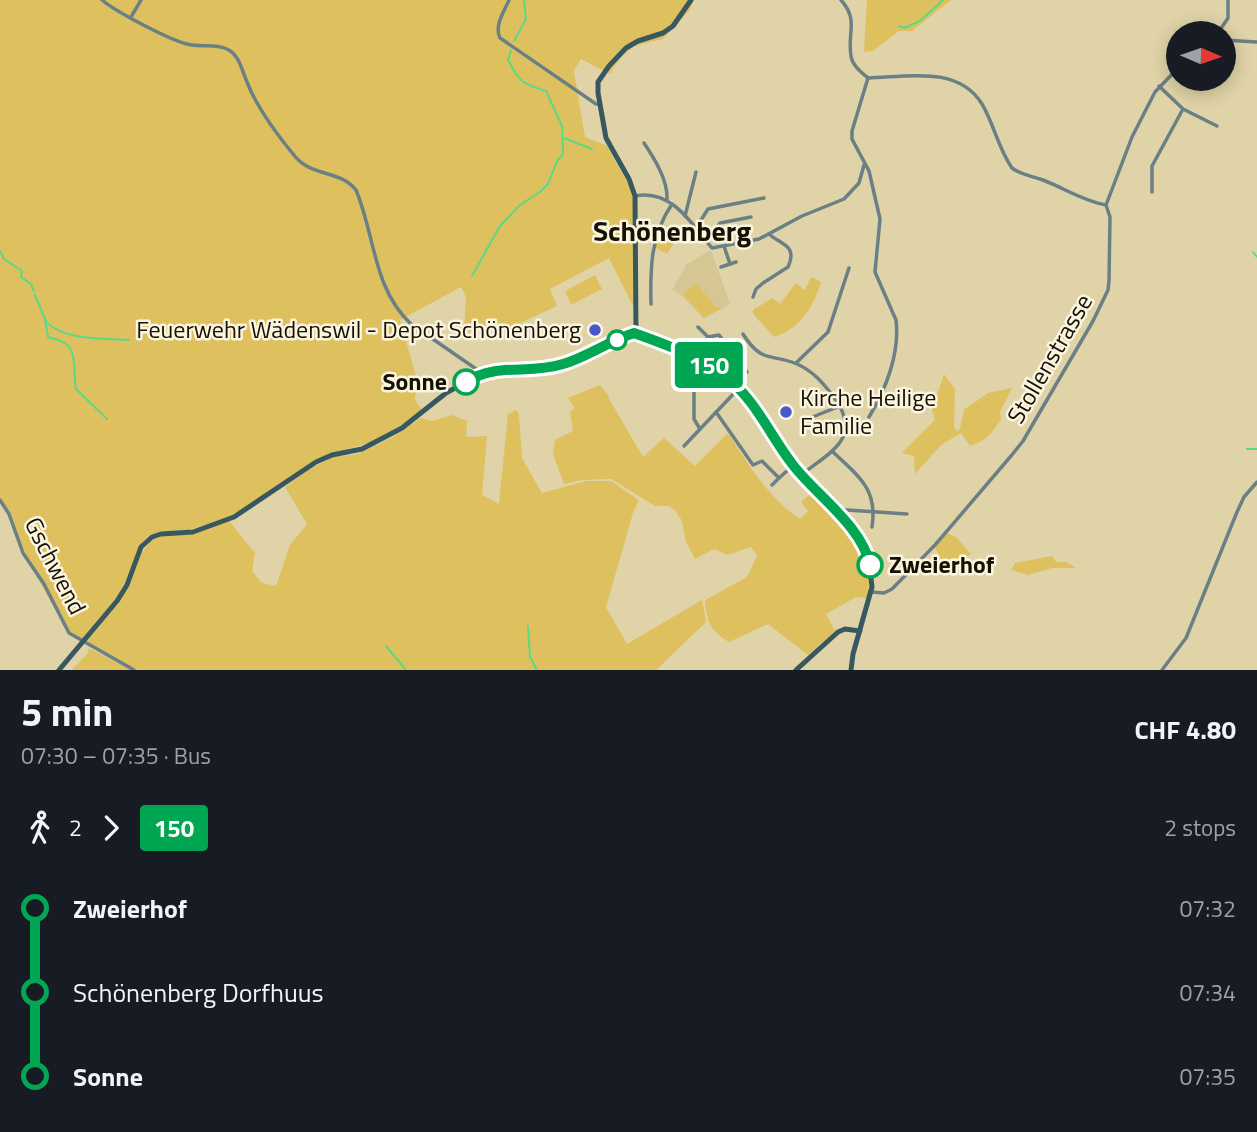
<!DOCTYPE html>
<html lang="en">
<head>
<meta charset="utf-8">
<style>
	body { margin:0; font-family:"Titillium Web",sans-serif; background:#242831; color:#f1f3f6; height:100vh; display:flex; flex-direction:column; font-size:26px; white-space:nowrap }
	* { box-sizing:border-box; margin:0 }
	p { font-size:23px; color:#9ea1a6 }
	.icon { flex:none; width:38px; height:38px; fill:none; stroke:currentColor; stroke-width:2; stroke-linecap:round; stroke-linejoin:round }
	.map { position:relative; height:670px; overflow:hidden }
	.details { display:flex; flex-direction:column; background:#171b24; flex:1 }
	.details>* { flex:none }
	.badge { padding:0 14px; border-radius:5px; font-size:24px; line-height:46px }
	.needle { width:46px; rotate:92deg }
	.buttons { position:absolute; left:1166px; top:21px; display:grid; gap:14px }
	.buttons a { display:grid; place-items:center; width:70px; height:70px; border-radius:50%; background:#171b24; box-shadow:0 4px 18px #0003; font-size:35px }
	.map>.badge { position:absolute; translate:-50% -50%; box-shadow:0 0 0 4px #fff }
	.legs { display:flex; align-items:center; gap:10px; height:77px; padding:0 21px; font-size:23px }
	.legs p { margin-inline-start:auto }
	.headline { display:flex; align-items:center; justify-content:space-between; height:119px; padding:0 21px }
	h1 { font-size:38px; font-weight:700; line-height:52px }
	ul { padding:0 21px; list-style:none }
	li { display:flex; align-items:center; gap:24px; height:84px; font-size:26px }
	li i { display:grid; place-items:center; width:10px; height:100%; margin:0 9px; background:currentColor }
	li i::after { content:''; width:18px; height:18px; margin:-9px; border:5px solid; border-radius:50%; background:#171b24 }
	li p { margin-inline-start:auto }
	li:first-child i { background:linear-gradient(#0000 50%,currentColor 0) }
	li:last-child i { background:linear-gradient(currentColor 50%,#0000 0) }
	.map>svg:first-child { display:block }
</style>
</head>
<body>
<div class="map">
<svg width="1257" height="670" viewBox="0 0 1257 670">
	<rect width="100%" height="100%" fill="#e0d3a8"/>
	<path fill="#d6c694" d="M 711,250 L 730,304 L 704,319 L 680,294 L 672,290 L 687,264 Z"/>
	<g fill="#dec05e">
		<path d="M 0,0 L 694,0 L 690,10 L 663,39 L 634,46 L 620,58 L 610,74 L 581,59 L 574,71 L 585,137 L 607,146 L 635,196 L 636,312 L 609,258 L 550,289 L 557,306 L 512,327 L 464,332 L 466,297 L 461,287 L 400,320 L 416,376 L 415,400 L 423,411 L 402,425 L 369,443 L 333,453 L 230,517 L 189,530 L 160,532 L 150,535 L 142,542 L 127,579 L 116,599 L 83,640 L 69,633 L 23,553 L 14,526 L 0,500 Z"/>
		<path d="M 867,0 L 951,0 L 912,31 L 899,31 L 873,51 L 864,52 Z"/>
		<path d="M 661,227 L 683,229 L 667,254 L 655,247 Z"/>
		<path d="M 595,275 L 602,289 L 571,305 L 565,291 Z"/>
		<path d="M 811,277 L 821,282 C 813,308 800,329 774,337 L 753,314 L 753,310 L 772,298 L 780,304 L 796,283 L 805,290 Z"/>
		<path d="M 696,283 L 715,306 L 722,308 L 704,317 L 683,294 Z"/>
		<path d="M 944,374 L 955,389 L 954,427 L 956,431 L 960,429 L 964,410 L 988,393 L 1012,388 L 1000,412 L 1001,419 C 992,433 986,441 970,446 L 961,433 L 941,445 L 915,474 L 914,456 L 902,453 L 935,420 L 932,410 Z"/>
		<path d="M 600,385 L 609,396 L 608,397 L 643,457 L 664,438 L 695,466 L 728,433 C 748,464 769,499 800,519 L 808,511 L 801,502 L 812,492 C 822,501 829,510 837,520 C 857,543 875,566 867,598 L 856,597 L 826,614 L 835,631 L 808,655 L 768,624 L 729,642 C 711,632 706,620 705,600 L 747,577 L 757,556 L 751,547 L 728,555 L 714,549 L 695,559 L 685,539 L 682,521 L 675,510 L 669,506 L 655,506 L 611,479 L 582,480 L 564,484 L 553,454 L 555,440 L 573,431 L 570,411 L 575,409 L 568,398 Z"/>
		<path d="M 516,410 L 519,415 L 522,458 L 542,493 L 586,481 L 611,481 L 639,500 L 633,513 L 606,607 L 627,644 L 702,600 L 706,622 L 656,670 L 137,670 L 86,641 L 130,585 L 141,553 L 152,540 L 164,535 L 194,534 L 229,521 L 255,553 L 252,571 L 262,583 L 276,586 L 290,545 L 307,524 L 285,487 L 310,469 L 333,457 L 358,454 L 393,437 L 421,418 L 432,421 L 452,415 L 467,421 L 466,437 L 487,436 L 482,495 L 499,504 L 508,414 Z"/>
		<path d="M 947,533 L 956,537 L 971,554 L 947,570 L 934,546 Z"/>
		<path d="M 1052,556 L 1056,562 L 1066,562 L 1076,568 L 1052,568 L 1028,575 L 1011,570 L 1015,563 Z"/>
		<path d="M 89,648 L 131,670 L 72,670 L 87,654 Z"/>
	</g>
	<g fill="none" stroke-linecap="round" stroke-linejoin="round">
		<g stroke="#5ad987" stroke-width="2">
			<path d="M 899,26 L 904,28 L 920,21 L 943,0"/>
			<path d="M 514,41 L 526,19 L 524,0"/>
			<path d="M 564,138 L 592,149"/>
			<path d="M 0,251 L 4,259 L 22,271 L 21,277 L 31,284 L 34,291"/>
			<path d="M 1253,252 L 1257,257"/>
			<path d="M 472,276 L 500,226 L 520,205 L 540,192 L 548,184 L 557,161 L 563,154 L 562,126 L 546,91 C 522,84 519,81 508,60 L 511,50"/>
			<path d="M 35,295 L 45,319 L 48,337 C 53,339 61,340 65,343 C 78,352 73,376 76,389 L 107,419"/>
			<path d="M 45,320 C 61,341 105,338 129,340"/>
			<path d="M 1247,449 L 1257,449"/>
			<path d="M 528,626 L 530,657 L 537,670"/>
			<path d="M 386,646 L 406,670"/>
		</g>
		<g stroke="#6a8085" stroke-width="3.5">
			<path d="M 102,0 C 116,12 170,40 187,44 C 201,48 217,43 229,50 C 240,57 242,71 247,82 C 257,108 275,132 293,154 C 311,178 339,169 356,190 C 375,235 373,289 411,324 L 482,373"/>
			<path d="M 509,0 C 504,12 494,26 500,38 L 596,104 L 599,104"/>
			<path d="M 841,0 C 859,20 847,33 851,56 C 852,65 861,72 868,78"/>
			<path d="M 131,17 L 141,0"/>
			<path d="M 1218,33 L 1228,18 L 1228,0"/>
			<path d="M 1223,40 L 1257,42"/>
			<path d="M 1159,86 L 1183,109 L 1217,126"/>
			<path d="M 644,143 C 654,158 668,180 667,199"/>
			<path d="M 1152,192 L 1152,166 L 1183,109"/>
			<path d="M 635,196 C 671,188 692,224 712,248 L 759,239 L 802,216 L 844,199 L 859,183 L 864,165"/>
			<path d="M 685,216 L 696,172"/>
			<path d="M 696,228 L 708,209 L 764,198"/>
			<path d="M 706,240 L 720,223 L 751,217"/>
			<path d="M 724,246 L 730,264 L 736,262"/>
			<path d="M 721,267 L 730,264"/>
			<path d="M 753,297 L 756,289 L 763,283 L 788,267 C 798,245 781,245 769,234"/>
			<path d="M 651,304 C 650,267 651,235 672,204"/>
			<path d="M 698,327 L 708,337"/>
			<path d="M 743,334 C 762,364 770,353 797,364 C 813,371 823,383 833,396 C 864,437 832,451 801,475"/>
			<path d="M 696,359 L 708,337 L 719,335 L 747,372"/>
			<path d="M 796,363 L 828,332 L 849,268"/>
			<path d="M 681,375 L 694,390 L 694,419 L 700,429"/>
			<path d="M 716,412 L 753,465 L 762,461 L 779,478 L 772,485"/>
			<path d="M 869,417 C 886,389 900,353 896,320 L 875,272 L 880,219 L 869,171 L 852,139 L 852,131 L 868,78 C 907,77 958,65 982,104 C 994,124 998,148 1012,168 C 1021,175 1032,176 1043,180 C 1064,188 1083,201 1106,205"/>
			<path d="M 810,418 L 840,406"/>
			<path d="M 684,446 L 739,388"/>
			<path d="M 832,451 C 858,476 878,488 872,527"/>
			<path d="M 779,478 L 788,470"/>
			<path d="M 0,500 L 9,514 L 23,553 L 44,584 L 69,633 L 134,670"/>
			<path d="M 832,509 L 907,514"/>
			<path d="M 871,592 L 884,593 L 892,589 L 935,545 L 1011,456 L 1023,441 L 1093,321 L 1108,290 L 1109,281 L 1110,217 L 1106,205 L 1132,137 L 1155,92 L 1178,68"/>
			<path d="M 1162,670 L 1186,638 L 1237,512 L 1244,497 L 1257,482"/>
		</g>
		<g stroke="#38585f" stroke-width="5">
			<path d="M 636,333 L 708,365 L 739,388 L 758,409 L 794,466 L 862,543 L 869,561 L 872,587 L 853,654 L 851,670"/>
			<path d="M 636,333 L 635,196 L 629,179 L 606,138 L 598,93 L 598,82 L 609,66 L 626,48 L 638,41 L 663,33 L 673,26 L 691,0"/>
			<path d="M 59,670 L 117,601 L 127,585 L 141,547 L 152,537 L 161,534 L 193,532 L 234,517 L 316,462 L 332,455 L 362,449 L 402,428 L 446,393 L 482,373 L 534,370 L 561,365 L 636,333"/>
			<path d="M 796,670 L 838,632 L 845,629 L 860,631"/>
		</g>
	</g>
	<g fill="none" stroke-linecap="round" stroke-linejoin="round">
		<defs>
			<path id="line-1" d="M 466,382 C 498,362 528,375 563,364 C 587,357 609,341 634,333 C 664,344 699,356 725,376 C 756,400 769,434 793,465 C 816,495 862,526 870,565"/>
		</defs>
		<use href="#line-1" stroke="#fff" stroke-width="16"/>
		<use href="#line-1" stroke="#00a651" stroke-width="10"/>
	</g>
	<g fill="#4858cc" stroke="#fbf4df" stroke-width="2.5">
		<circle cx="595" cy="330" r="7"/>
		<circle cx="786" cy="412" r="7"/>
	</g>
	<g fill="#fff" stroke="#00a651" stroke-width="3.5">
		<circle cx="617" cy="340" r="9"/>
		<circle cx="466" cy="382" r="12"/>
		<circle cx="870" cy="565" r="12"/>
	</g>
	<g text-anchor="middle" stroke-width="5" stroke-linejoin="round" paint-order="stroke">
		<g font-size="24" fill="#151103" stroke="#fbf4df" text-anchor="end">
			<text x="581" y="338">Feuerwehr Wädenswil - Depot Schönenberg</text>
			<text x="800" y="406" text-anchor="start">Kirche Heilige<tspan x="800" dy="28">Familie</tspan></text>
		</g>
		<g font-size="24" fill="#151103" stroke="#fbf4df">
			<text transform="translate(1050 359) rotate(-60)" y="8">Stollenstrasse</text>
			<text transform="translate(55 566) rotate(63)" y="8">Gschwend</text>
		</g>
		<g font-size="24" font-weight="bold" fill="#151103" stroke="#fbf4df" text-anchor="end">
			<text x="447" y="390">Sonne</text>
			<text x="889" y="573" text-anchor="start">Zweierhof</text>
		</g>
		<g font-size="28" font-weight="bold" fill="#151103" stroke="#fbf4df">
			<text x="672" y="241">Schönenberg</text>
		</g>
	</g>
</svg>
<div class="buttons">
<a><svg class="needle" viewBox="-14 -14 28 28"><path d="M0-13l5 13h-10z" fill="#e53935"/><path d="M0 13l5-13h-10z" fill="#9ea1a6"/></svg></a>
</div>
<b class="badge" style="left:709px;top:365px;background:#00a651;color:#fff">150</b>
</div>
<section class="details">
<div class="headline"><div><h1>5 min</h1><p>07:30 – 07:35 · Bus</p></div><b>CHF 4.80</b></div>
<div class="legs"><svg class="icon" aria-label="walk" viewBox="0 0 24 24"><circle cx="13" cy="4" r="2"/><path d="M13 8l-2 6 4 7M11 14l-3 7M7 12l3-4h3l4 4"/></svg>2<svg class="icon" aria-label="forward" viewBox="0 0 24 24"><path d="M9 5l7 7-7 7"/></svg><b class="badge" style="background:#00a651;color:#fff">150</b><p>2 stops</p></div>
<ul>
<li><i style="color:#00a651"></i><b>Zweierhof</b><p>07:32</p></li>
<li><i style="color:#00a651"></i><span>Schönenberg Dorfhuus</span><p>07:34</p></li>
<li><i style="color:#00a651"></i><b>Sonne</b><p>07:35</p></li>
</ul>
</section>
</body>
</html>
